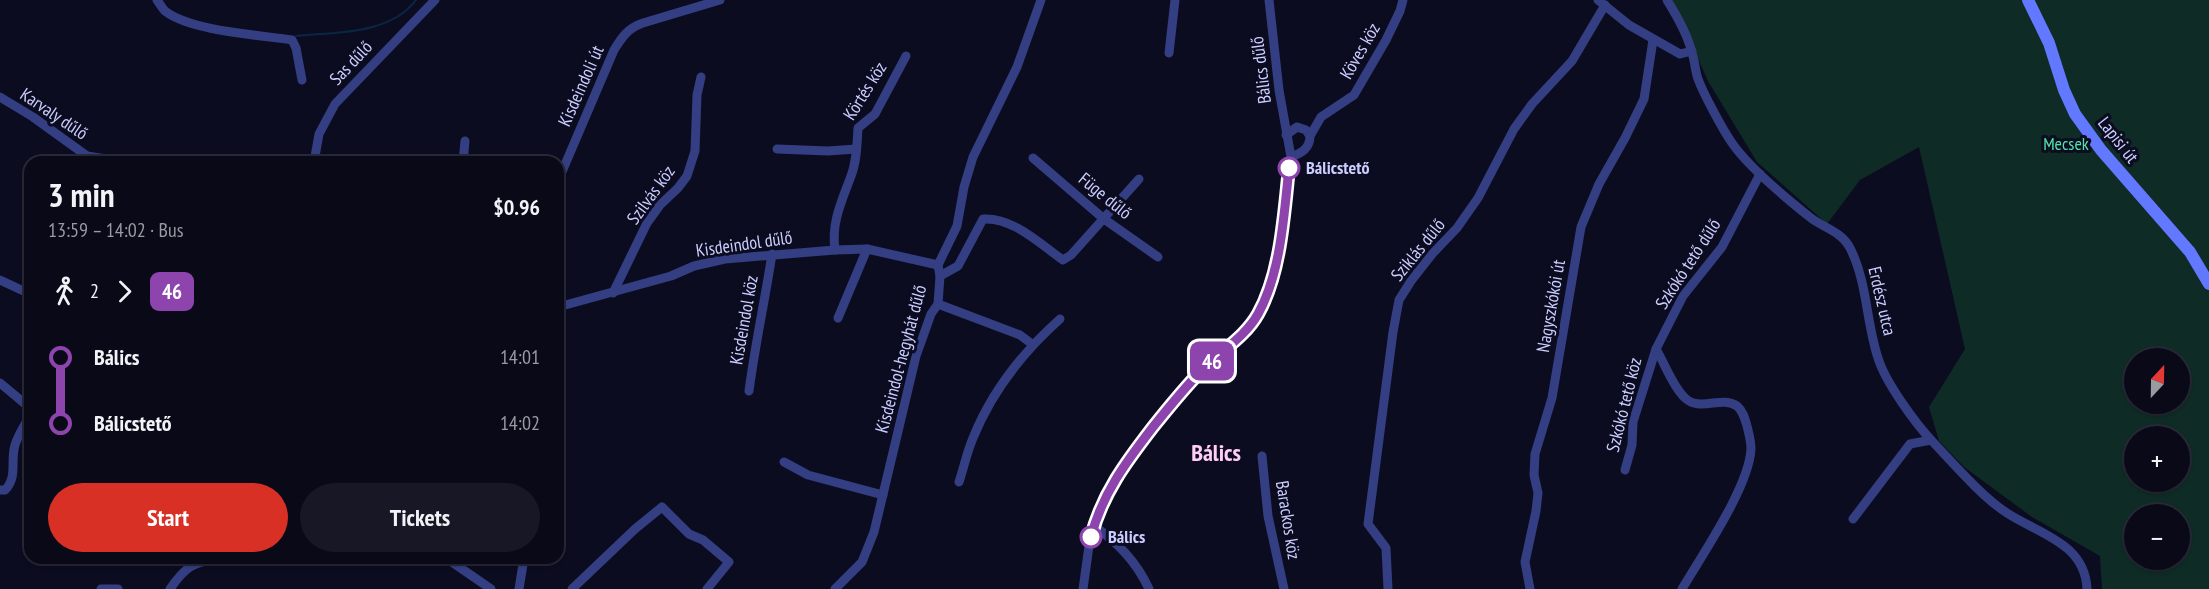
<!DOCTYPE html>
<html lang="en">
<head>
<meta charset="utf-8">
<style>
	body { margin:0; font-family:"PT Sans Narrow",sans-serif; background:#171725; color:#f1f3f6; height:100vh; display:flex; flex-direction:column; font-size:22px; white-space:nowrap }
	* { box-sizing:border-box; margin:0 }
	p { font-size:20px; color:#999aa2 }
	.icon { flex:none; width:33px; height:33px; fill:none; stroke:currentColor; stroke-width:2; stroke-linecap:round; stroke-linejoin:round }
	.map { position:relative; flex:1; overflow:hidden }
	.side { position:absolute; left:24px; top:156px; width:540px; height:408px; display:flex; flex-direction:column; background:#090918; border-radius:18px; box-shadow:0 2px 4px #0004,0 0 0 2px #292a37 }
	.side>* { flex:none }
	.badge { padding:0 12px; border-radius:9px; font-size:21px; line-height:39px }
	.needle { width:39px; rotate:22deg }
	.controls { position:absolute; left:2124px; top:348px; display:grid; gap:12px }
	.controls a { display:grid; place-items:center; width:66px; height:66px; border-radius:50%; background:#090918; box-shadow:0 2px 4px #0004,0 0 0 2px #292a37; font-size:30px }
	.map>.badge { position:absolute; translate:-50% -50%; box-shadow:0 0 0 3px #fff }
	.legs { display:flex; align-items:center; gap:9px; height:66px; padding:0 24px; font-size:20px }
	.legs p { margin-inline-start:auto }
	.overview { display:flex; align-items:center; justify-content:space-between; height:102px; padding:0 24px }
	h1 { font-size:33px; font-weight:700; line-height:45px }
	.button { display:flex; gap:12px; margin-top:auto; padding:12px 24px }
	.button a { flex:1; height:69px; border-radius:36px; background:#d93025; color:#fff; font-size:24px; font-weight:700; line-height:69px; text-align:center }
	.button a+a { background:#171725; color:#f1f3f6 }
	ul { padding:0 24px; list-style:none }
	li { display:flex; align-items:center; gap:21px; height:66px; font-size:22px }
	li i { display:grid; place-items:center; width:9px; height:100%; margin:0 8px; background:currentColor }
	li i::after { content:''; width:15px; height:15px; margin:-8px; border:4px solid; border-radius:50%; background:#090918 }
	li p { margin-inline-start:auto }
	li:first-child i { background:linear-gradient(#0000 50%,currentColor 0) }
	li:last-child i { background:linear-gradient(currentColor 50%,#0000 0) }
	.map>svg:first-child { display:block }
</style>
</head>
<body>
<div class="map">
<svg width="2209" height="589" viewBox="0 0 2209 589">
	<rect width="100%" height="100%" fill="#0c0c20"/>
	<path fill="#0f2b25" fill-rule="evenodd" d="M 1672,0 L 2209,0 L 2209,589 L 2102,589 L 2100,556 L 2032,517 L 1964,467 L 1939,441 L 1929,407 L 1965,349 L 1919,147 L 1860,180 L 1827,224 L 1757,162 L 1708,81 ZM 2134,358 L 2180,358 L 2180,404 L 2134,404 ZM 2134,436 L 2180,436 L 2180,482 L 2134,482 ZM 2134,514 L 2180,514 L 2180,560 L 2134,560 Z"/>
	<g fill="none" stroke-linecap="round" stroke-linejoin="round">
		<path stroke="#092742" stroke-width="2" d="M 296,36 C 335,32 390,35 416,0"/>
		<g stroke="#343e82" stroke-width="9">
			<path d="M 157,0 C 160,4 162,8 165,11 C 190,31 260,35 292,40 L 296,48 L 302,80"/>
			<path d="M 1598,0 L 1629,25 L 1680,54 L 1692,51"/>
			<path d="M 1667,0 C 1677,16 1688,35 1692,53 C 1695,61 1695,71 1698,79 C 1704,95 1723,130 1732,143 C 1750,169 1787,199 1811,218 C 1824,228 1842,232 1850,248 C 1868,283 1866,325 1879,361 C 1887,384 1915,423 1932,441 C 1952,462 1982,497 2007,513 C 2039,534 2085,543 2087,589"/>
			<path d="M 1169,53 L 1175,0"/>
			<path d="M 0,97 L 33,117 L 87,156 L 126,162"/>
			<path d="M 1286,135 L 1297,127 L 1306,130 L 1310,136 C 1310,148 1302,153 1291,157"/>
			<path d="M 1310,136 L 1321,117 L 1354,95 L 1386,40 L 1400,11 L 1403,0"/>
			<path d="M 777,149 L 828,151 L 856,149"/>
			<path d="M 1033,158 L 1104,219 L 1158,257"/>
			<path d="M 314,162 L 319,134 L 335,104 L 435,0"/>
			<path d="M 463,162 L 465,141"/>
			<path d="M 558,181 L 614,50 C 622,37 628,28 643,23 L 720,0"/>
			<path d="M 835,250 C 831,222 842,201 851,176 C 857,161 857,143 858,128 L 875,114 L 906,56"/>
			<path d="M 940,276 L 958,266 L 983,219 C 1013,217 1040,244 1063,260 L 1071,255 L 1139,179"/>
			<path d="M 0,280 L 30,294"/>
			<path d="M 613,293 L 647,223 L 660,205 L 678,188 L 687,176 L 695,151 L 697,95 L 701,77"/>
			<path d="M 938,304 L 1020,335 L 1032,344"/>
			<path d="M 558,307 L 671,276 L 694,266 L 725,259 L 835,250 L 867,249 L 938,265"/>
			<path d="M 838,318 L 867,249"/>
			<path d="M 0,383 L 30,408"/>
			<path d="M 749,391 C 755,345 765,300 772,254"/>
			<path d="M 1262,456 L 1268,516 L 1284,589"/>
			<path d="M 784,462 L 808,475 L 883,495"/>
			<path d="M 1625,470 L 1632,445 L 1633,422 L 1656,349"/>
			<path d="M 959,482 C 964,467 967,452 973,438 C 992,391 1023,352 1060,319"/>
			<path d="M 0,490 L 5,490 C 18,477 10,461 15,445 C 18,435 25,425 30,415"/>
			<path d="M 1853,519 L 1910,444 L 1931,440"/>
			<path d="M 1094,526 C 1118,543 1136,561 1149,589"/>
			<path d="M 260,558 L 299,560 L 308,558"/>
			<path d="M 446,558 L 491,589"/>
			<path d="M 101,589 L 118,589"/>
			<path d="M 170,589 C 185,567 193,562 220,558"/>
			<path d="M 519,589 L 524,558"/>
			<path d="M 572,589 L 635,529 L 662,507 L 689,534 L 703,540 L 729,562 L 707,589"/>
			<path d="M 835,589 L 862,562 L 874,532 L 916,356 L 931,314 L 938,304 L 940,276 L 938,265 L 957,226 L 964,187 L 973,157 L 1017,67 L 1041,0"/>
			<path d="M 1083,589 L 1089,546 L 1094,526 L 1108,491 L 1121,468 L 1184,388 L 1250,326 L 1259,313 L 1271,284 L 1285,204 L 1291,157 L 1279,90 L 1269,0"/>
			<path d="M 1388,589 L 1386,548 L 1368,524 L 1393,332 L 1399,300 L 1411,281 L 1433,253 L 1457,228 L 1478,198 L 1514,129 L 1532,104 L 1572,61 L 1605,5"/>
			<path d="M 1530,589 L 1525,562 L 1536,511 L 1538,493 L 1534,475 L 1535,454 L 1552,398 L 1581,227 L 1599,184 L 1625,138 L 1644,99 L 1653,40"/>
			<path d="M 1682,589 C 1702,555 1749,487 1751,449 C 1751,441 1749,434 1747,426 C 1745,419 1743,411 1737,406 C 1722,395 1699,413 1684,397 C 1672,385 1665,364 1656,349 L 1683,296 L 1722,247 L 1760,174"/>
		</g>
		<path stroke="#6278ff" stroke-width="12" d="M 2028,0 L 2049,43 L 2064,90 L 2075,114 L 2101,150 L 2190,252 L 2209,284"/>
	</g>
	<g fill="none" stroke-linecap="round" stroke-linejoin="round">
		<defs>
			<path id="line-1" d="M 1091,537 C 1102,494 1126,462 1153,427 C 1169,407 1185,387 1203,369 C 1222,350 1245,337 1258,314 C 1281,273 1284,214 1289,168"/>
		</defs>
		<use href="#line-1" stroke="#fff" stroke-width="14"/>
		<use href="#line-1" stroke="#8e44ad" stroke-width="9"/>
	</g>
	<g fill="#fff" stroke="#8e44ad" stroke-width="3">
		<circle cx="1289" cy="168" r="10"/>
		<circle cx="1091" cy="537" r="10"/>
	</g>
	<g text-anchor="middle" stroke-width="6" stroke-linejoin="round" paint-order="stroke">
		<g font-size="18" fill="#cbceff" stroke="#0c0c20">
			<text transform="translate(1360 51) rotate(-60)" y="6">Köves köz</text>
			<text transform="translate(351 63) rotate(-47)" y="6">Sas dűlő</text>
			<text transform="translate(1261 70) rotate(-97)" y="6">Bálics dűlő</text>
			<text transform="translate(581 86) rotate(-66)" y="6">Kisdeindoli út</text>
			<text transform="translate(865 91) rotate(-58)" y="6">Körtés köz</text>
			<text transform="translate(54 114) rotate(34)" y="6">Karvaly dűlő</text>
			<text transform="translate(2118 140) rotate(52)" y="6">Lapisi út</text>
			<text transform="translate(651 195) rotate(-54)" y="6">Szilvás köz</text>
			<text transform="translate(1105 196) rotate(39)" y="6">Füge dűlő</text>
			<text transform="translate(744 244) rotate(-8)" y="6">Kisdeindol dűlő</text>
			<text transform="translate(1418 250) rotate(-51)" y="6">Sziklás dűlő</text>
			<text transform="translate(1688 264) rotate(-57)" y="6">Szkókó tető dűlő</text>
			<text transform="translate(1882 301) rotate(77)" y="6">Erdész utca</text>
			<text transform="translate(1551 306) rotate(-80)" y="6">Nagyszkókói út</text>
			<text transform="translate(744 320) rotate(-80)" y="6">Kisdeindol köz</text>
			<text transform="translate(901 359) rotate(-75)" y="6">Kisdeindol-hegyhát dűlő</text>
			<text transform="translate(1624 405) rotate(-76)" y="6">Szkókó tető köz</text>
			<text transform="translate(1288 520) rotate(81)" y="6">Barackos köz</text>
		</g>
		<g font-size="18" fill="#52e4a8" stroke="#0c0c20">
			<text x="2066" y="150">Mecsek</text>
		</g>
		<g font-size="18" font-weight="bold" fill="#cbceff" stroke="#0c0c20" text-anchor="start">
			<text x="1306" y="174">Bálicstető</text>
			<text x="1108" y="543">Bálics</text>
		</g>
		<g font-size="24" font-weight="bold" fill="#ffcdf5" stroke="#0c0c20">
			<text x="1216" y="461">Bálics</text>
		</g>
	</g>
</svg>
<div class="controls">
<a><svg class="needle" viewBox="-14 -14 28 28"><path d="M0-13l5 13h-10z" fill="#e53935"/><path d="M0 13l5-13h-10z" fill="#999aa2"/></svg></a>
<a>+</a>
<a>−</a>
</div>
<b class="badge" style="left:1212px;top:361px;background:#8e44ad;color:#fff">46</b>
<section class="side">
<div class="overview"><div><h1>3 min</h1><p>13:59 – 14:02 · Bus</p></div><b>$0.96</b></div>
<div class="legs"><svg class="icon" aria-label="walk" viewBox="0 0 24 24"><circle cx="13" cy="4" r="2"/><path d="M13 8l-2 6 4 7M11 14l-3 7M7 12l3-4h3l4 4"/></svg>2<svg class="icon" aria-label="forward" viewBox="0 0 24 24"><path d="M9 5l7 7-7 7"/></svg><b class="badge" style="background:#8e44ad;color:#fff">46</b></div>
<ul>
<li><i style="color:#8e44ad"></i><b>Bálics</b><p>14:01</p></li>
<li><i style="color:#8e44ad"></i><b>Bálicstető</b><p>14:02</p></li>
</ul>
<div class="button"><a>Start</a><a>Tickets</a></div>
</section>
</div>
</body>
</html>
